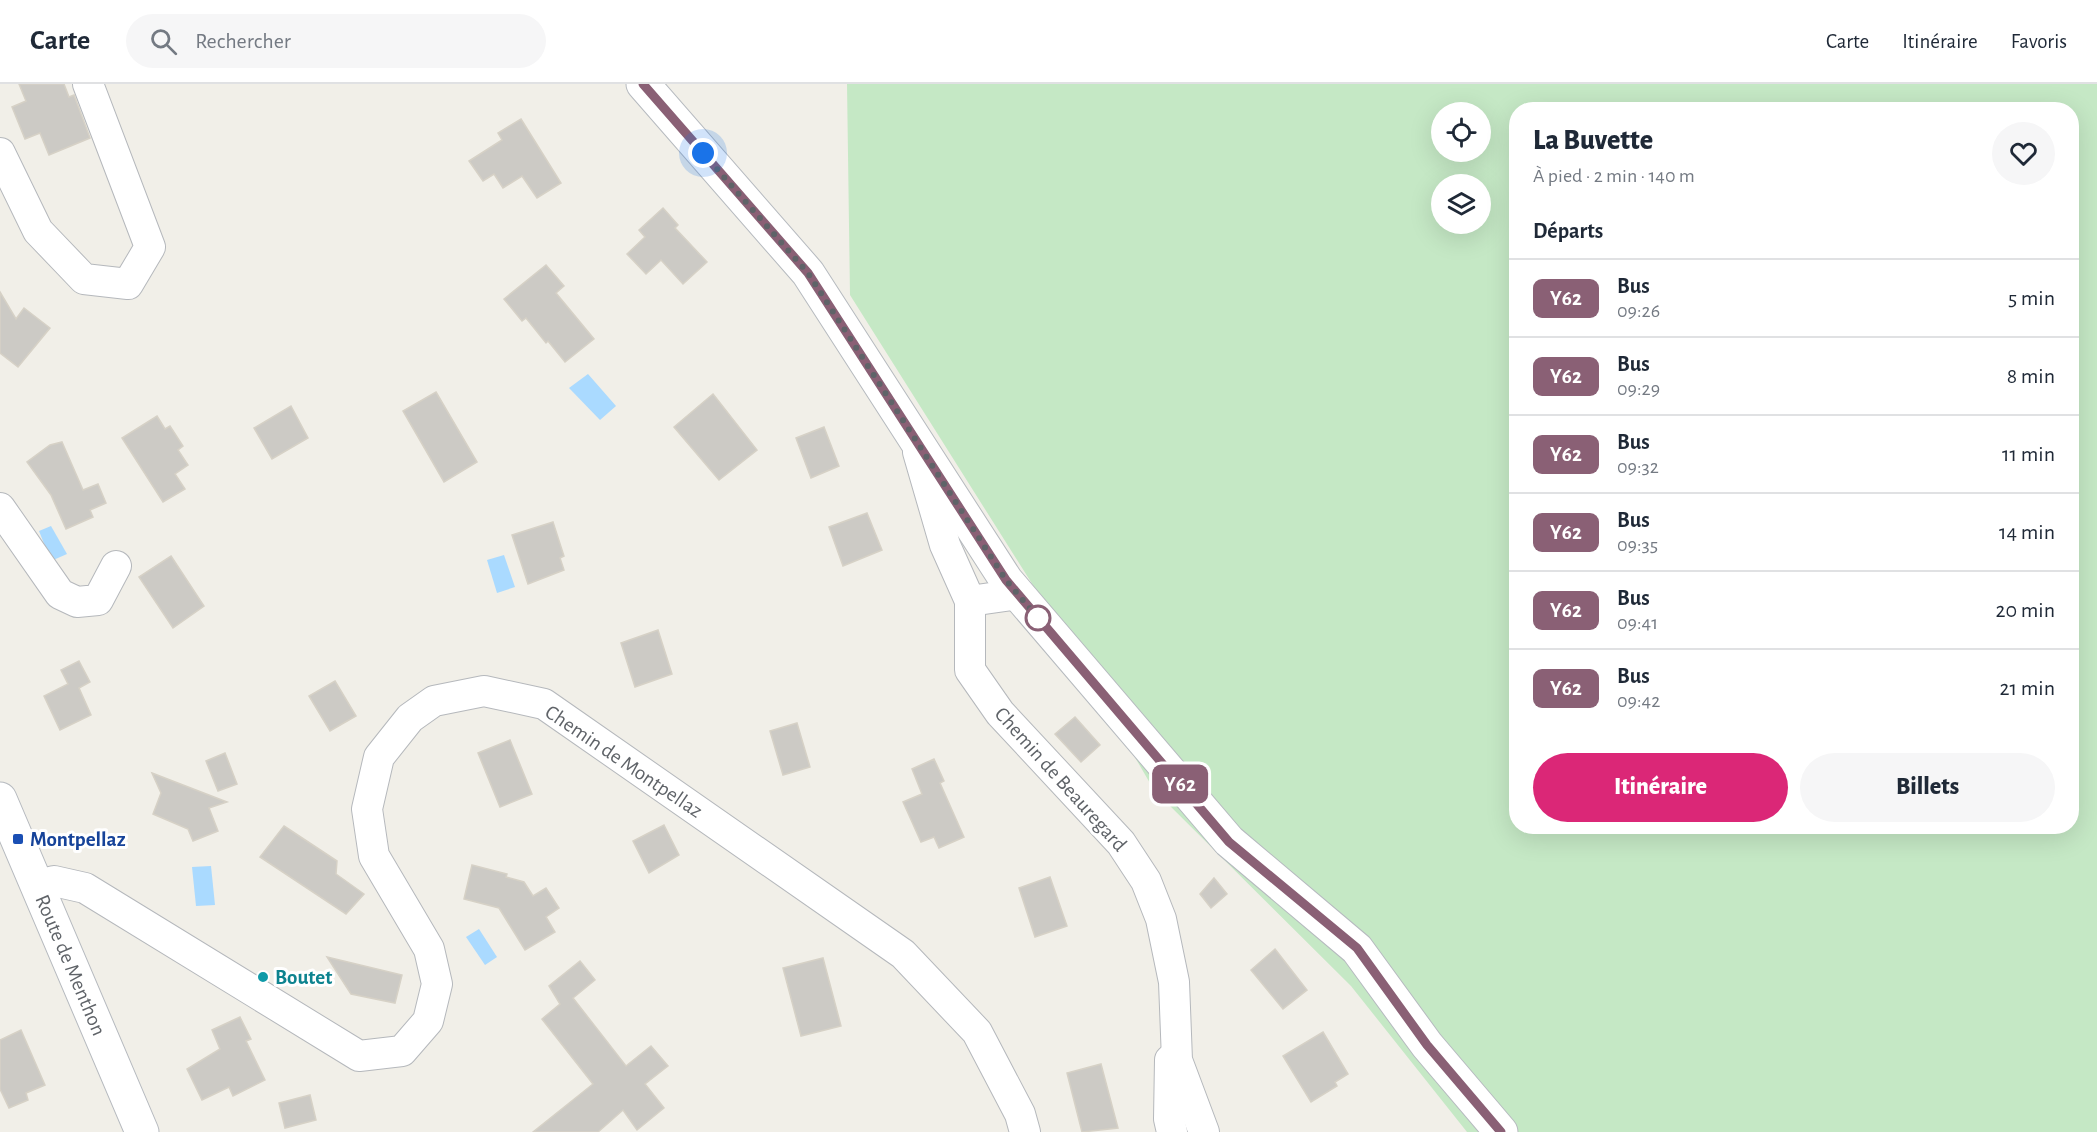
<!DOCTYPE html>
<html lang="fr">
<head>
<meta charset="utf-8">
<style>
	body { margin:0; font-family:"Alegreya Sans",sans-serif; background:#f6f6f7; color:#1f2937; height:100vh; display:flex; flex-direction:column; font-size:22px; white-space:nowrap }
	* { box-sizing:border-box; margin:0 }
	p { font-size:20px; color:#747a83 }
	.icon { flex:none; width:33px; height:33px; fill:none; stroke:currentColor; stroke-width:2; stroke-linecap:round; stroke-linejoin:round }
	.map { position:relative; flex:1; overflow:hidden }
	.panel { position:absolute; left:1509px; top:18px; width:570px; height:732px; display:flex; flex-direction:column; background:#fff; border-radius:24px; box-shadow:0 6px 24px #0002 }
	.panel>* { flex:none }
	.badge { padding:0 12px; border-radius:9px; font-size:21px; line-height:39px }
	.controls { position:absolute; left:1431px; top:18px; display:grid; gap:12px }
	.controls a { display:grid; place-items:center; width:60px; height:60px; border-radius:50%; background:#fff; box-shadow:0 6px 24px #0002; font-size:30px }
	.you { position:absolute; width:30px; height:30px; margin:-15px; border:4px solid #fff; border-radius:50%; background:#1a73e8; box-shadow:0 0 0 9px #1a73e833 }
	.map>.badge { position:absolute; translate:-50% -50%; box-shadow:0 0 0 3px #fff }
	h2 { padding:0 24px; font-size:22px; line-height:54px }
	.round { display:grid; place-items:center; flex:none; width:63px; height:63px; border-radius:32px; background:#f6f6f7 }
	.overview { display:flex; align-items:center; justify-content:space-between; height:102px; padding:0 24px }
	h1 { font-size:28px; font-weight:800; line-height:45px }
	.primary-button { display:flex; gap:12px; margin-top:auto; padding:12px 24px }
	.primary-button a { flex:1; height:69px; border-radius:36px; background:#db2777; color:#fff; font-size:24px; font-weight:800; line-height:69px; text-align:center }
	.primary-button a+a { background:#f6f6f7; color:#1f2937 }
	ul { padding:0; list-style:none }
	li { display:flex; align-items:center; gap:18px; height:78px; padding:0 24px; border-top:2px solid #e0e1e3 }
	li div { flex:1 }
	li b { display:block; font-size:22px }
	li em { font-style:normal }
	li .badge { min-width:66px; font-weight:700; text-align:center }
	header { display:flex; align-items:center; gap:36px; box-sizing:border-box; height:84px; padding:0 30px; background:#fff; border-bottom:2px solid #e0e1e3 }
	header strong { font-size:28px }
	nav { display:flex; gap:33px; margin-inline-start:auto; font-size:21px }
	.search { width:420px; height:54px; background:#f6f6f7; display:flex; align-items:center; gap:15px; box-sizing:border-box; padding:0 21px; border-radius:33px; color:#747a83; font-size:22px }
	.map>svg:first-child { display:block }
</style>
</head>
<body>
<header>
<strong>Carte</strong>
<div class="search"><svg class="icon" aria-label="search" viewBox="0 0 24 24"><circle cx="10" cy="10" r="6"/><path d="M15 15l6 6"/></svg>Rechercher</div>
<nav><a>Carte</a><a>Itinéraire</a><a>Favoris</a></nav>
</header>
<div class="map">
<svg width="2097" height="1048" viewBox="0 0 2097 1048">
	<rect width="100%" height="100%" fill="#f1efe8"/>
	<path fill="#c5e8c5" fill-rule="evenodd" d="M 847,0 L 2097,0 L 2097,1048 L 1467,1048 L 1351,902 L 1154,706 L 1058,541 L 850,211 ZM 1516,26 L 2072,26 L 2072,742 L 1516,742 ZM 1442,28 L 1480,28 L 1480,68 L 1442,68 ZM 1442,100 L 1480,100 L 1480,140 L 1442,140 Z"/>
	<g fill="#aadaff">
		<path d="M 588,290 L 616,322 L 600,336 L 569,304 Z"/>
		<path d="M 51,442 L 67,470 L 51,477 L 39,447 Z"/>
		<path d="M 504,471 L 515,503 L 497,509 L 487,476 Z"/>
		<path d="M 211,782 L 215,821 L 196,822 L 192,783 Z"/>
		<path d="M 479,845 L 497,873 L 485,881 L 466,853 Z"/>
	</g>
	<g fill="#cccac5" stroke="#d6d1c6" stroke-width="1.5">
		<path d="M 19,0 L 64,0 L 69,13 L 74,11 L 90,54 L 49,71 L 40,49 L 25,55 L 12,23 L 26,17 Z"/>
		<path d="M 521,35 L 561,99 L 537,114 L 522,92 L 503,104 L 494,90 L 483,97 L 469,77 L 502,56 L 498,49 Z"/>
		<path d="M 663,124 L 678,141 L 675,144 L 707,178 L 683,200 L 661,176 L 646,190 L 627,170 L 645,153 L 639,146 Z"/>
		<path d="M 546,181 L 564,202 L 556,209 L 594,255 L 565,278 L 548,257 L 546,259 L 526,234 L 522,237 L 504,215 Z"/>
		<path d="M 0,208 L 16,235 L 24,224 L 50,244 L 18,283 L 0,269 Z"/>
		<path d="M 436,308 L 477,378 L 444,398 L 403,327 Z"/>
		<path d="M 713,310 L 757,366 L 719,396 L 674,343 Z"/>
		<path d="M 291,322 L 308,354 L 272,375 L 254,344 Z"/>
		<path d="M 157,332 L 165,345 L 170,342 L 183,362 L 178,366 L 188,381 L 175,390 L 185,405 L 163,418 L 122,354 Z"/>
		<path d="M 824,343 L 839,382 L 811,394 L 796,354 Z"/>
		<path d="M 62,358 L 83,406 L 98,400 L 106,419 L 90,426 L 93,433 L 66,445 L 51,411 L 27,378 L 50,361 Z"/>
		<path d="M 867,429 L 882,466 L 843,482 L 829,443 Z"/>
		<path d="M 553,438 L 564,472 L 560,474 L 564,486 L 528,500 L 512,451 Z"/>
		<path d="M 171,472 L 204,522 L 173,544 L 139,493 Z"/>
		<path d="M 658,546 L 672,590 L 635,603 L 621,559 Z"/>
		<path d="M 79,577 L 90,598 L 79,604 L 91,631 L 60,646 L 44,612 L 68,600 L 61,586 Z"/>
		<path d="M 335,597 L 356,632 L 330,647 L 309,612 Z"/>
		<path d="M 1075,633 L 1100,661 L 1081,678 L 1055,650 Z"/>
		<path d="M 797,639 L 810,683 L 783,691 L 770,647 Z"/>
		<path d="M 510,656 L 532,710 L 500,723 L 478,669 Z"/>
		<path d="M 225,669 L 237,700 L 218,707 L 206,677 Z"/>
		<path d="M 934,675 L 944,697 L 940,699 L 964,753 L 939,764 L 934,753 L 921,758 L 903,718 L 922,710 L 912,685 Z"/>
		<path d="M 152,689 L 227,718 L 209,724 L 218,747 L 193,757 L 188,745 L 153,730 L 161,709 Z"/>
		<path d="M 664,741 L 679,771 L 649,789 L 633,757 Z"/>
		<path d="M 284,742 L 337,777 L 336,790 L 364,810 L 346,830 L 260,773 Z"/>
		<path d="M 472,781 L 507,790 L 506,793 L 524,798 L 533,812 L 546,804 L 559,824 L 546,833 L 555,848 L 525,866 L 499,824 L 464,815 Z"/>
		<path d="M 1050,793 L 1067,842 L 1035,853 L 1019,804 Z"/>
		<path d="M 1214,794 L 1227,810 L 1211,824 L 1200,810 Z"/>
		<path d="M 1275,865 L 1307,906 L 1283,925 L 1251,886 Z"/>
		<path d="M 327,873 L 402,891 L 395,919 L 351,910 Z"/>
		<path d="M 823,874 L 841,942 L 801,952 L 783,884 Z"/>
		<path d="M 580,877 L 595,896 L 573,914 L 626,982 L 651,962 L 668,982 L 645,1000 L 664,1024 L 637,1046 L 623,1026 L 598,1048 L 533,1048 L 593,1000 L 542,935 L 560,920 L 549,902 Z"/>
		<path d="M 240,933 L 251,955 L 246,957 L 265,996 L 233,1012 L 229,1003 L 202,1016 L 187,985 L 220,965 L 212,946 Z"/>
		<path d="M 21,946 L 45,1001 L 26,1009 L 28,1016 L 9,1024 L 0,1005 L 0,956 Z"/>
		<path d="M 1323,948 L 1348,990 L 1335,998 L 1337,1002 L 1311,1018 L 1283,972 Z"/>
		<path d="M 1101,980 L 1118,1044 L 1082,1048 L 1067,989 Z"/>
		<path d="M 310,1011 L 316,1036 L 285,1044 L 279,1019 Z"/>
	</g>
	<g fill="none" stroke-linecap="round" stroke-linejoin="round">
		<defs>
			<g id="street">
				<path d="M 0,69 L 38,147 L 84,195 L 128,200 L 150,163 L 88,0"/>
				<path d="M 918,368 L 945,461 L 970,517 L 970,586 L 1000,629 L 1121,759 L 1146,797 L 1161,835 L 1174,898 L 1177,976 L 1204,1048"/>
				<path d="M 0,424 L 60,510 L 77,518 L 98,516 L 116,482"/>
				<path d="M 970,517 L 1018,510"/>
				<path d="M 37,801 L 54,797 L 85,804 L 359,972 L 402,967 L 428,937 L 437,900 L 429,865 L 374,772 L 367,725 L 379,673 L 410,634 L 434,617 L 484,607 L 544,620 L 903,870 L 977,948 L 1020,1030 L 1025,1048"/>
				<path d="M 1170,976 L 1169,1035 L 1172,1048"/>
			</g>
			<g id="secondary">
				<path d="M 643,0 L 808,189 L 1006,496 L 1229,757 L 1357,865 L 1427,961 L 1501,1048"/>
				<path d="M 0,715 L 142,1048"/>
			</g>
		</defs>
		<use href="#street" stroke="#b5b8bc" stroke-width="32"/>
		<use href="#secondary" stroke="#b6babf" stroke-width="35"/>
		<use href="#street" stroke="#fff" stroke-width="30"/>
		<use href="#secondary" stroke="#fff" stroke-width="33"/>
	</g>
	<g fill="none" stroke-linecap="round" stroke-linejoin="round">
		<defs>
			<path id="line" d="M 643,0 L 808,189 L 1006,496 L 1229,758 L 1357,864 L 1427,961 L 1501,1048"/>
		</defs>
		<use href="#line" stroke="#fff" stroke-width="14"/>
		<use href="#line" stroke="#8a6075" stroke-width="9"/>
		<path stroke="#5f6368" stroke-width="6" stroke-dasharray="0 10.8" d="M 703,69 L 808,189 L 1006,496 L 1038,534"/>
	</g>
	<circle fill="#fff" stroke="#8a6075" stroke-width="3" cx="1038" cy="534" r="12"/>
	<rect fill="#1a4fb4" stroke="#fff" stroke-width="2" x="12" y="749" width="12" height="12" rx="3"/>
	<circle fill="#0f9aa8" stroke="#fff" stroke-width="2" cx="263" cy="893" r="6"/>
	<g text-anchor="middle" stroke-width="6" stroke-linejoin="round" paint-order="stroke">
		<g font-size="21" fill="#5f6368" stroke="#fff">
			<text transform="translate(624 677) rotate(34)" y="7">Chemin de Montpellaz</text>
			<text transform="translate(1061 695) rotate(48)" y="7">Chemin de Beauregard</text>
			<text transform="translate(71 881) rotate(67)" y="7">Route de Menthon</text>
		</g>
		<g font-size="21" font-weight="bold" fill="#164399" stroke="#fff" text-anchor="start">
			<text x="30" y="762">Montpellaz</text>
		</g>
		<g font-size="21" font-weight="bold" fill="#0d838f" stroke="#fff" text-anchor="start">
			<text x="275" y="900">Boutet</text>
		</g>
	</g>
</svg>
<div class="controls">
<a><svg class="icon" aria-label="locate" viewBox="0 0 24 24"><circle cx="12" cy="12" r="6"/><path d="M12 2v4M12 18v4M2 12h4M18 12h4"/></svg></a>
<a><svg class="icon" aria-label="layers" viewBox="0 0 24 24"><path d="M12 4l9 5-9 5-9-5zM3 14l9 5 9-5"/></svg></a>
</div>
<div class="you" style="left:703px;top:69px"></div>
<b class="badge" style="left:1180px;top:700px;background:#8a6075;color:#fff">Y62</b>
<section class="panel">
<div class="overview"><div><h1>La Buvette</h1><p>À pied · 2 min · 140 m</p></div><a class="round"><svg class="icon" aria-label="heart" viewBox="0 0 24 24"><path d="M12 20l-8-8c-3-5 5-10 8-4 3-6 11-1 8 4z"/></svg></a></div>
<h2>Départs</h2>
<ul>
<li><span class="badge" style="background:#8a6075;color:#fff">Y62</span><div><b>Bus</b><p>09:26</p></div><em>5 min</em></li>
<li><span class="badge" style="background:#8a6075;color:#fff">Y62</span><div><b>Bus</b><p>09:29</p></div><em>8 min</em></li>
<li><span class="badge" style="background:#8a6075;color:#fff">Y62</span><div><b>Bus</b><p>09:32</p></div><em>11 min</em></li>
<li><span class="badge" style="background:#8a6075;color:#fff">Y62</span><div><b>Bus</b><p>09:35</p></div><em>14 min</em></li>
<li><span class="badge" style="background:#8a6075;color:#fff">Y62</span><div><b>Bus</b><p>09:41</p></div><em>20 min</em></li>
<li><span class="badge" style="background:#8a6075;color:#fff">Y62</span><div><b>Bus</b><p>09:42</p></div><em>21 min</em></li>
</ul>
<div class="primary-button"><a>Itinéraire</a><a>Billets</a></div>
</section>
</div>
</body>
</html>
